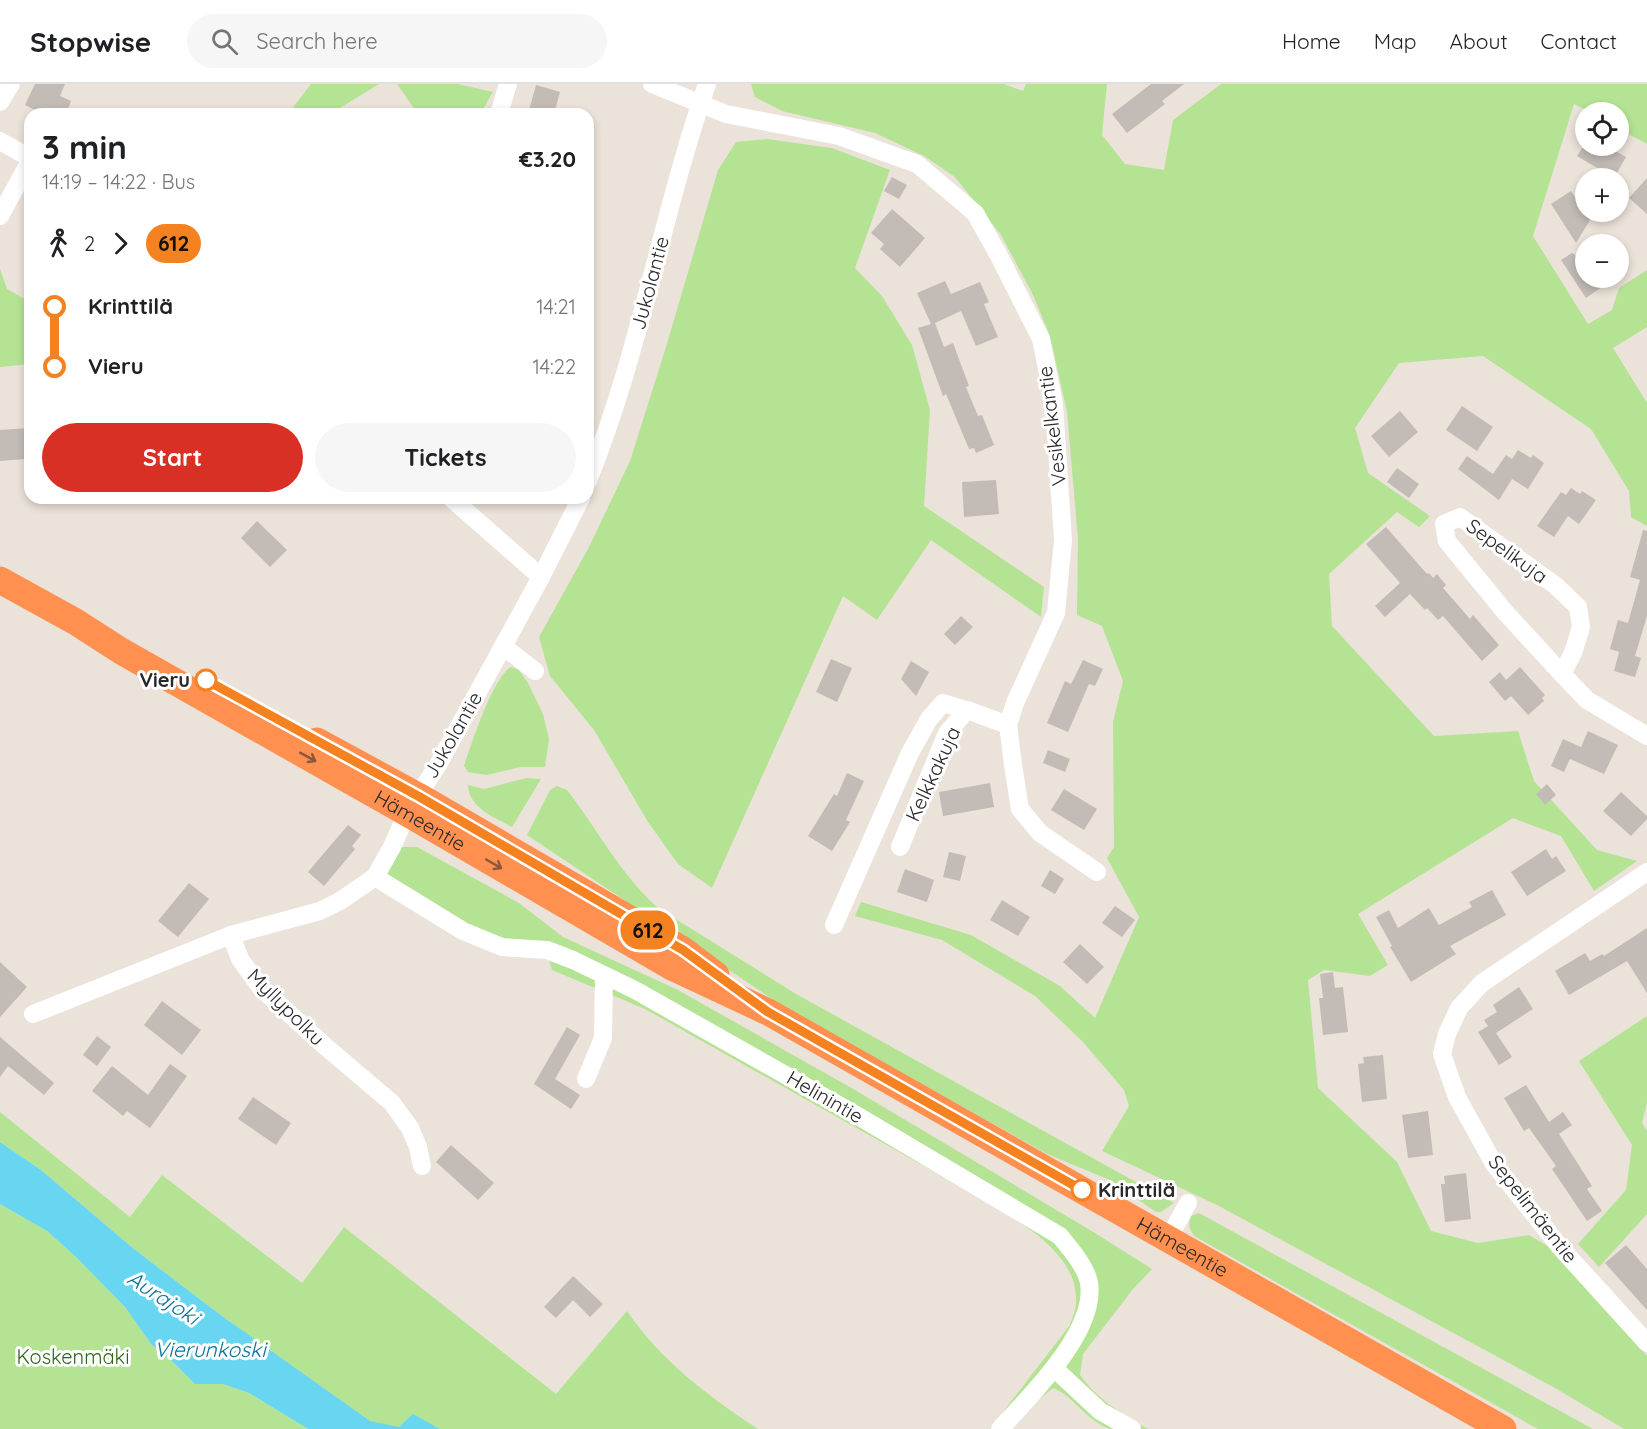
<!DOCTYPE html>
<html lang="en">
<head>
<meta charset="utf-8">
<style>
	body { margin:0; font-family:Quicksand,sans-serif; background:#f6f6f6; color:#202124; height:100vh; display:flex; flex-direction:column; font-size:22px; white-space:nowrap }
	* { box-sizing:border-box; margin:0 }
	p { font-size:20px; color:#757577 }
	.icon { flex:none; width:33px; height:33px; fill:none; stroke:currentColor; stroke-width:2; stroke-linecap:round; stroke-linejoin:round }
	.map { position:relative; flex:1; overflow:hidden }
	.sheet { position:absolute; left:24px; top:24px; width:570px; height:396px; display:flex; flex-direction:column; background:#fff; border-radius:18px; box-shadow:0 3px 9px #0003 }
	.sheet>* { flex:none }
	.badge { padding:0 12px; border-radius:20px; font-size:21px; line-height:39px }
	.tools { position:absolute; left:1575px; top:18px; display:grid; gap:12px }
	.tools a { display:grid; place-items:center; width:54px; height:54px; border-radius:50%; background:#fff; box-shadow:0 3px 9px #0003; font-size:30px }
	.map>.badge { position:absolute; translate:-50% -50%; box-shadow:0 0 0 3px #fff }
	.legs { display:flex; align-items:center; gap:9px; height:66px; padding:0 18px; font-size:20px }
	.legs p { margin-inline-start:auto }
	.headline { display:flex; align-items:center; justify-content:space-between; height:102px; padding:0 18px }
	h1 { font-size:33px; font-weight:700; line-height:45px }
	.button { display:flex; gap:12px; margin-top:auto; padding:12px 18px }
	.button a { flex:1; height:69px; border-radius:36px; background:#d93025; color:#fff; font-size:24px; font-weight:700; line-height:69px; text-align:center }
	.button a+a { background:#f6f6f6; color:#202124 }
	ul { padding:0 18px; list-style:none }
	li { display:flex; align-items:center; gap:21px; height:60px; font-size:22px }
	li i { display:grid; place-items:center; width:9px; height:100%; margin:0 8px; background:currentColor }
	li i::after { content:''; width:15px; height:15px; margin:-8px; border:4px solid; border-radius:50%; background:#fff }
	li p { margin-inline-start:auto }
	li:first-child i { background:linear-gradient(#0000 50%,currentColor 0) }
	li:last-child i { background:linear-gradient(currentColor 50%,#0000 0) }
	header { display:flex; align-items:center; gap:36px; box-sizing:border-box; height:84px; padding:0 30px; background:#fff; border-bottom:2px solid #e0e0e0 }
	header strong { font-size:28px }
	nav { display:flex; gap:33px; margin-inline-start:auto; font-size:21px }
	.search { width:420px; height:54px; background:#f6f6f6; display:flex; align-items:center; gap:15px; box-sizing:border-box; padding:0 21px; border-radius:33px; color:#757577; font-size:22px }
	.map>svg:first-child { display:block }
</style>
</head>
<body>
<header>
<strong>Stopwise</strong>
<div class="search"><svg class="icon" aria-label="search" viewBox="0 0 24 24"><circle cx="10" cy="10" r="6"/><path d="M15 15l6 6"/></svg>Search here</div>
<nav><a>Home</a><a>Map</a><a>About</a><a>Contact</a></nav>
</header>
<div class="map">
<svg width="1647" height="1345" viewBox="0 0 1647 1345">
	<rect width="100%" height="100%" fill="#ebe2d9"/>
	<g fill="#b4e493">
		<path d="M 311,0 L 379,0 L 330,30 L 288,30 Z"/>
		<path d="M 397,0 L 458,0 L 493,8 L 480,30 L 418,30 Z"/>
		<path d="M 751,0 L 1004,0 L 1023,7 L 1026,0 L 1107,0 L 1102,51 L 1125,80 L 1164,86 L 1173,36 L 1221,0 L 1647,0 L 1647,60 L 1619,45 L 1618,28 L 1590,28 L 1574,20 L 1533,152 L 1588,240 L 1612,226 L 1619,204 L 1647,186 L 1647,243 L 1613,264 L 1647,319 L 1647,442 L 1631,433 L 1629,407 L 1591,345 L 1483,272 L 1399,279 L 1355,344 L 1368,389 L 1430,432 L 1419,443 L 1397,428 L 1329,490 L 1332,542 L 1434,652 L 1518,647 L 1534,697 L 1597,766 L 1637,777 L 1594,807 L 1561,752 L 1513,734 L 1358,830 L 1388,881 L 1370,892 L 1324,886 L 1308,896 L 1318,1004 L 1397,1078 L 1431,1147 L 1478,1159 L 1529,1151 L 1556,1167 L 1647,1272 L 1647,1345 L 1624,1345 L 1555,1304 L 1219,1122 L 1102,1067 L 1129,1022 L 1124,1006 L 1083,958 L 1035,912 L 942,856 L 855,832 L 861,818 L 971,851 L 1060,902 L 1095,934 L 1139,833 L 1107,774 L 1114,763 L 1113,638 L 1123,597 L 1102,542 L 1077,531 L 1078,455 L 1067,328 L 1050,252 L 1033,211 L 1001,151 L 955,93 L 924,72 L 875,49 L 782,27 L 755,13 Z"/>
		<path d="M 767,55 L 832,64 L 890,86 L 855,184 L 882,212 L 912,261 L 930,326 L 924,422 L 1044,503 L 1041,533 L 931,456 L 877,536 L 843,512 L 712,804 L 678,780 L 648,738 L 594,646 L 550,592 L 539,553 L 589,463 L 630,377 L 666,263 L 718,86 L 736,58 Z"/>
		<path d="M 0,185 L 7,205 L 30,218 L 30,280 L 0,283 Z"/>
		<path d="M 511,583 L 519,586 L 528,599 L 543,630 L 549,655 L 545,683 L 521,683 L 487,691 L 468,688 L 464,682 C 471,661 493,593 511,583 Z"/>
		<path d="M 527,694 L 541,695 L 512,743 C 494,733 469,724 468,701 L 484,705 Z"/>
		<path d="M 557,702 L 567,706 C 598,746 620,790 658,824 L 796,910 L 1174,1119 L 1161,1128 L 1156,1128 L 1110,1096 L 1047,1070 L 781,921 L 527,751 L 550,706 Z"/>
		<path d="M 392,763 L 417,763 L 519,819 L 563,853 L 678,906 L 855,1006 L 1095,1149 L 1152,1185 L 1133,1205 L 1083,1270 L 1080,1291 C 1098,1316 1122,1330 1148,1345 C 1137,1345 1122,1345 1111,1345 C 1089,1340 1074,1312 1053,1304 L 1033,1320 L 1009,1345 L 990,1345 L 1070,1241 C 1072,1234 1076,1226 1076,1218 C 1078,1172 1028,1144 995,1122 L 645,925 L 552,886 L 546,866 L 463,847 L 375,793 Z"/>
		<path d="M 1647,932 L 1647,1019 L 1642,1039 L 1647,1047 L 1647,1130 L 1599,1183 L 1578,1160 L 1626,1106 L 1632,1061 L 1579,977 Z"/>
		<path d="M 0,1028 L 130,1133 L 162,1091 L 302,1199 L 344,1143 L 556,1310 L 627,1227 C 661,1277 708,1312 758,1345 L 440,1345 L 436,1342 L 399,1344 L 370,1338 L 222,1232 L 134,1165 L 41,1086 L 0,1058 Z"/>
		<path d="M 0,1120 L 47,1147 L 76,1173 L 125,1223 L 151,1260 L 174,1279 L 195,1300 L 223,1300 L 249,1309 L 308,1345 L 0,1345 Z"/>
		<path d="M 1199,1129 L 1593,1345 L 1538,1345 L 1194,1152 C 1189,1144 1188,1141 1191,1132 Z"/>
	</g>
	<path fill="#68d6f1" d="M 0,1058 L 41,1086 L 134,1165 L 222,1232 L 370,1337 L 399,1343 L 413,1330 L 440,1345 L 308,1345 L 249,1309 L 223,1300 L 195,1300 L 174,1279 L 151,1260 L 125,1223 L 76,1173 L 47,1147 L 0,1120 Z"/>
	<g fill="#c3bcb6">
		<path d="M 35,0 L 65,0 L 60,12 L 71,17 L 66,30 L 43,30 L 25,21 Z"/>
		<path d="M 1151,0 L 1184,0 L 1162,17 L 1165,20 L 1127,49 L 1112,30 Z"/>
		<path d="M 536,1 L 560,8 L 554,30 L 528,30 Z"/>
		<path d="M 1584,62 L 1606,62 L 1626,73 L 1614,94 L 1577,72 Z"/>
		<path d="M 892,93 L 907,101 L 899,115 L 884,107 Z"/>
		<path d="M 1647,94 L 1647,130 L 1629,114 Z"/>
		<path d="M 1571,107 L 1590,136 L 1576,159 L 1551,120 Z"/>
		<path d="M 892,125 L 925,154 L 900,183 L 880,165 L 884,160 L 871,149 Z"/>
		<path d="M 1586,164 L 1586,194 L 1615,194 L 1586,214 L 1561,176 L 1572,169 L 1578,173 Z"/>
		<path d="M 945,197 L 951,210 L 980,198 L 989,218 L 984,220 L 998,253 L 976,262 L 961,227 L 935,239 L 944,263 L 953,259 L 969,302 L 966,303 L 978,332 L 982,331 L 994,361 L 976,369 L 974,364 L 969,365 L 946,310 L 943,312 L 918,244 L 931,240 L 917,209 Z"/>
		<path d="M 1462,322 L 1493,343 L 1477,367 L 1446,346 Z"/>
		<path d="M 1400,327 L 1418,348 L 1389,373 L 1371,352 Z"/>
		<path d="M 30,344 L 30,366 L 24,366 L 25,375 L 0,377 L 0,346 Z"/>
		<path d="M 1518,366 L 1531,374 L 1533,371 L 1544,379 L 1528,405 L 1512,395 L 1499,416 L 1458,385 L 1467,372 L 1493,390 L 1506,371 L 1512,375 Z"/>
		<path d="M 1397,384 L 1419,400 L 1409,414 L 1387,398 Z"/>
		<path d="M 996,396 L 999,430 L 964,433 L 962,398 Z"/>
		<path d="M 1571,404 L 1580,410 L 1582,407 L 1596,416 L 1579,440 L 1568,432 L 1554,453 L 1537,442 L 1561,408 L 1566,411 Z"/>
		<path d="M 257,437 L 287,466 L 270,483 L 241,454 Z"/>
		<path d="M 1386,443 L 1427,490 L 1429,489 L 1433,494 L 1437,490 L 1446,501 L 1443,504 L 1470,535 L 1473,531 L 1499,561 L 1482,577 L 1443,532 L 1438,536 L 1427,524 L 1425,526 L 1410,510 L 1385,533 L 1375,522 L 1400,499 L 1366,460 Z"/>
		<path d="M 1643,446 L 1647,447 L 1647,532 L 1635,572 L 1641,574 L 1635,593 L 1614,587 L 1619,568 L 1610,565 L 1618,536 L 1628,539 L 1640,496 L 1630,493 Z"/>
		<path d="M 961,532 L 973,543 L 955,561 L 944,550 Z"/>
		<path d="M 831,575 L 852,584 L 837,618 L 816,608 Z"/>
		<path d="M 1083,576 L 1103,585 L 1095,602 L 1089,600 L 1068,648 L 1047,639 L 1065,597 L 1071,600 Z"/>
		<path d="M 911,577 L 929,588 L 916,612 L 901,595 Z"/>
		<path d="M 1520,583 L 1545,611 L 1542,614 L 1544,617 L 1528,631 L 1511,612 L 1505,617 L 1489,598 L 1500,588 L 1506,596 Z"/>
		<path d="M 1588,647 L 1618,661 L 1604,690 L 1570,675 L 1564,688 L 1551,682 L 1563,655 L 1581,663 Z"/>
		<path d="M 1048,666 L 1070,675 L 1065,688 L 1043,679 Z"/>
		<path d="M 847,689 L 864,697 L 846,736 L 850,738 L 832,767 L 808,752 L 834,710 L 837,712 Z"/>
		<path d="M 990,699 L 994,723 L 943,732 L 939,708 Z"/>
		<path d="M 1547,700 L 1556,711 L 1545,721 L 1536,710 Z"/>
		<path d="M 1064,705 L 1097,725 L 1084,746 L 1051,726 Z"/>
		<path d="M 1621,708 L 1647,732 L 1647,735 L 1631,752 L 1603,727 Z"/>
		<path d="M 348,741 L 361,751 L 352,762 L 355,765 L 324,802 L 308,788 Z"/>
		<path d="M 1546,765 L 1552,775 L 1556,772 L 1566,787 L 1527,812 L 1511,788 Z"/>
		<path d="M 949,768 L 966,772 L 960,797 L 943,793 Z"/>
		<path d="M 905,785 L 934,796 L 927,818 L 897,808 Z"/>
		<path d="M 1050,786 L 1064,795 L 1055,810 L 1041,802 Z"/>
		<path d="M 189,799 L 209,815 L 178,853 L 158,837 Z"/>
		<path d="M 1492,806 L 1506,831 L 1450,862 L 1456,870 L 1411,898 L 1390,863 L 1392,862 L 1376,833 L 1389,826 L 1398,844 L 1429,824 L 1439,841 L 1472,823 L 1469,818 Z"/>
		<path d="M 1002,816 L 1030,833 L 1018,852 L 990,836 Z"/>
		<path d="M 1115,822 L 1135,836 L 1122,853 L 1102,839 Z"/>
		<path d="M 1647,844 L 1647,909 L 1627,877 L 1569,911 L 1555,887 L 1585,869 L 1590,877 L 1602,870 L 1604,872 Z"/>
		<path d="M 1080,860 L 1104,883 L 1087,900 L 1063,878 Z"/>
		<path d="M 0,878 L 27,903 L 0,933 Z"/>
		<path d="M 1333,888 L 1335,904 L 1343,903 L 1348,948 L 1323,951 L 1319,914 L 1323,914 L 1320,890 Z"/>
		<path d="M 1519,903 L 1533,925 L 1496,949 L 1512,973 L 1499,981 L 1478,948 L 1488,942 L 1484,936 L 1497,928 L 1493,921 Z"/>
		<path d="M 162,917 L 201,946 L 182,971 L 144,941 Z"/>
		<path d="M 567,943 L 580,951 L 555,995 L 580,1011 L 571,1025 L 534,1000 Z"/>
		<path d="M 97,952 L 111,963 L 97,982 L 83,971 Z"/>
		<path d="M 0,953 L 54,999 L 44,1011 L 8,982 L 0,993 Z"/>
		<path d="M 1383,971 L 1387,1015 L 1362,1018 L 1358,980 L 1364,979 L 1363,973 Z"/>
		<path d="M 170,980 L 187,992 L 150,1044 L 127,1027 L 123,1032 L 92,1007 L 112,982 L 148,1011 Z"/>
		<path d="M 1526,1001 L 1549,1038 L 1563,1028 L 1572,1041 L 1559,1050 L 1592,1102 L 1587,1105 L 1602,1127 L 1587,1137 L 1552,1085 L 1556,1082 L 1529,1044 L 1524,1047 L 1504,1014 Z"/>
		<path d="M 253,1013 L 291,1039 L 276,1061 L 238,1035 Z"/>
		<path d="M 1428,1027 L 1433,1071 L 1408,1074 L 1402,1031 Z"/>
		<path d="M 451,1061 L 494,1099 L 478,1116 L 436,1078 Z"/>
		<path d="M 1466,1089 L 1471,1135 L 1445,1138 L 1441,1100 L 1445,1100 L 1444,1092 Z"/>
		<path d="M 1626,1161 L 1647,1185 L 1647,1226 L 1605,1179 Z"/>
		<path d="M 573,1192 L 603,1220 L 590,1233 L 573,1216 L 556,1234 L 544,1223 Z"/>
	</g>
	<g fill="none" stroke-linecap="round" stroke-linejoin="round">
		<g stroke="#fff" stroke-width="18">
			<path d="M 652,0 L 726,30 L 839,52 L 917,80 L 975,129 L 998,170 L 1041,255 L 1054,320 L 1063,456 L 1056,529 L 1015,619 L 1008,641 L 1013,681 L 1020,725 L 1040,749 L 1097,788"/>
			<path d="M 0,18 L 11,0"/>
			<path d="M 499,30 L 508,0"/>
			<path d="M 0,57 L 30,74"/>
			<path d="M 0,132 L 30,77"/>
			<path d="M 588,397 C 640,268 662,130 707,0"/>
			<path d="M 451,414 L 541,493"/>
			<path d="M 503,562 L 535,587"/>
			<path d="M 1562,590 L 1573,569 L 1581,543 L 1578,523 L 1555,501 L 1460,433 L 1444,440 L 1447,457 L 1505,528 L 1562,590 L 1587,616 L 1647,652"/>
			<path d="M 900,763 L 947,649 L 967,626 L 1008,641"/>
			<path d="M 1647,788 L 1482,899 L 1459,924 L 1447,950 L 1442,970 L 1457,1013 L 1494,1080 L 1560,1163 L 1647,1259"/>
			<path d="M 375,793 L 463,847 L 502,863 L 547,866 L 573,876 L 635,906 L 858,1032 L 1060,1152 C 1070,1165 1086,1182 1089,1199 C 1097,1247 1030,1312 1000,1345"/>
			<path d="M 834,841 L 910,669 L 929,635 L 943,619 L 966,626"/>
			<path d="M 231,851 L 240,875 L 261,904 L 326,963 L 392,1019 L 410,1044 L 418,1063 L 422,1082"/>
			<path d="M 33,930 L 231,851 L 320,827 L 340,817 L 375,793 L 392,763 L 407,729 L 439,679 L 541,493 L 581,414"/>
			<path d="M 586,995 L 603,954 L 604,892"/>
			<path d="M 1168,1155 L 1188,1119"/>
			<path d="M 1055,1285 L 1100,1327 L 1132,1345"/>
		</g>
		<g stroke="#ff9050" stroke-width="27">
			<path id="s1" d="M 0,496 L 76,538 L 121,567 L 407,729 L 672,883 L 768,928 L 1503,1345"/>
			<path d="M 317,657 L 418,712 L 683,866 L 716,891"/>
		</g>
	</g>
	<defs><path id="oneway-shaft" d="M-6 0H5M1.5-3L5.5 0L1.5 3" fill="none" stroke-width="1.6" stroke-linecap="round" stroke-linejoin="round" transform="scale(1.5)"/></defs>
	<g stroke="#89573a">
		<use href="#oneway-shaft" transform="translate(308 673) rotate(29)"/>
		<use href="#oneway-shaft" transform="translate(494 780) rotate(30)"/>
	</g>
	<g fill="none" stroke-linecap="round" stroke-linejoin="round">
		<defs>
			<path id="line-1" d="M 206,596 L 418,712 L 683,866 L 768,928 L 1082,1106"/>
		</defs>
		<use href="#line-1" stroke="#fff" stroke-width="14"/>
		<use href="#line-1" stroke="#f58220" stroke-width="9"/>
	</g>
	<g fill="#fff" stroke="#f58220" stroke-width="3">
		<circle cx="206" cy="596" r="10"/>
		<circle cx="1082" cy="1106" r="10"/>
	</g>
	<g text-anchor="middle" stroke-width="6" stroke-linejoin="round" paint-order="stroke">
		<g font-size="20" fill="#282828" stroke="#fff">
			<text transform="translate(650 199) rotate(-75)" y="7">Jukolantie</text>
			<text transform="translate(1052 342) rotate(-97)" y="7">Vesikelkantie</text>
			<text transform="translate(1507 467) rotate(36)" y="7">Sepelikuja</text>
			<text transform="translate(453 651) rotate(-60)" y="7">Jukolantie</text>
			<text transform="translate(933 690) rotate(-65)" y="7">Kelkkakuja</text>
			<text dy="7" stroke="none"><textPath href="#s1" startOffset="484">Hämeentie</textPath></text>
			<text transform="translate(286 923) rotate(45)" y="7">Myllypolku</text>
			<text transform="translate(825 1013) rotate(30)" y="7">Helinintie</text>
			<text transform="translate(1533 1125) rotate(52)" y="7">Sepelimäentie</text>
			<text dy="7" stroke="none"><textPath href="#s1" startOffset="1358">Hämeentie</textPath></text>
		</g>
		<g font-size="20" font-weight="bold" fill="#282828" stroke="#fff" text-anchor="end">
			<text x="190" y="603">Vieru</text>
			<text x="1098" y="1113" text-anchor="start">Krinttilä</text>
		</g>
		<g font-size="20" fill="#2d6517" stroke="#fff">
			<text x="73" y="1280">Koskenmäki</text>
		</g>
		<g font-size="21" font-style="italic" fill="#0a729a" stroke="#fff">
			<text transform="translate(163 1214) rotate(33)" y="7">Aurajoki</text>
			<text x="210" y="1273">Vierunkoski</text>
		</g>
	</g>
</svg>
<div class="tools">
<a><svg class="icon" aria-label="locate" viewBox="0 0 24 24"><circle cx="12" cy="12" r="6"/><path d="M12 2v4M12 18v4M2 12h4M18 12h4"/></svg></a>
<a>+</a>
<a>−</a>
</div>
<b class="badge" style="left:648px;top:846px;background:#f58220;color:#111">612</b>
<section class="sheet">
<div class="headline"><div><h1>3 min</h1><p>14:19 – 14:22 · Bus</p></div><b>€3.20</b></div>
<div class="legs"><svg class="icon" aria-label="walk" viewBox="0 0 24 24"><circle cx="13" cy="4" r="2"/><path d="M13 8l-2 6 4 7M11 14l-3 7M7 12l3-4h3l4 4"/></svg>2<svg class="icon" aria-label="forward" viewBox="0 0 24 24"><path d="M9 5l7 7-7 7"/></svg><b class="badge" style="background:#f58220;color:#111">612</b></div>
<ul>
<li><i style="color:#f58220"></i><b>Krinttilä</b><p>14:21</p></li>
<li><i style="color:#f58220"></i><b>Vieru</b><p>14:22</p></li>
</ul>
<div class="button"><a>Start</a><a>Tickets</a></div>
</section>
</div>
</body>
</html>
